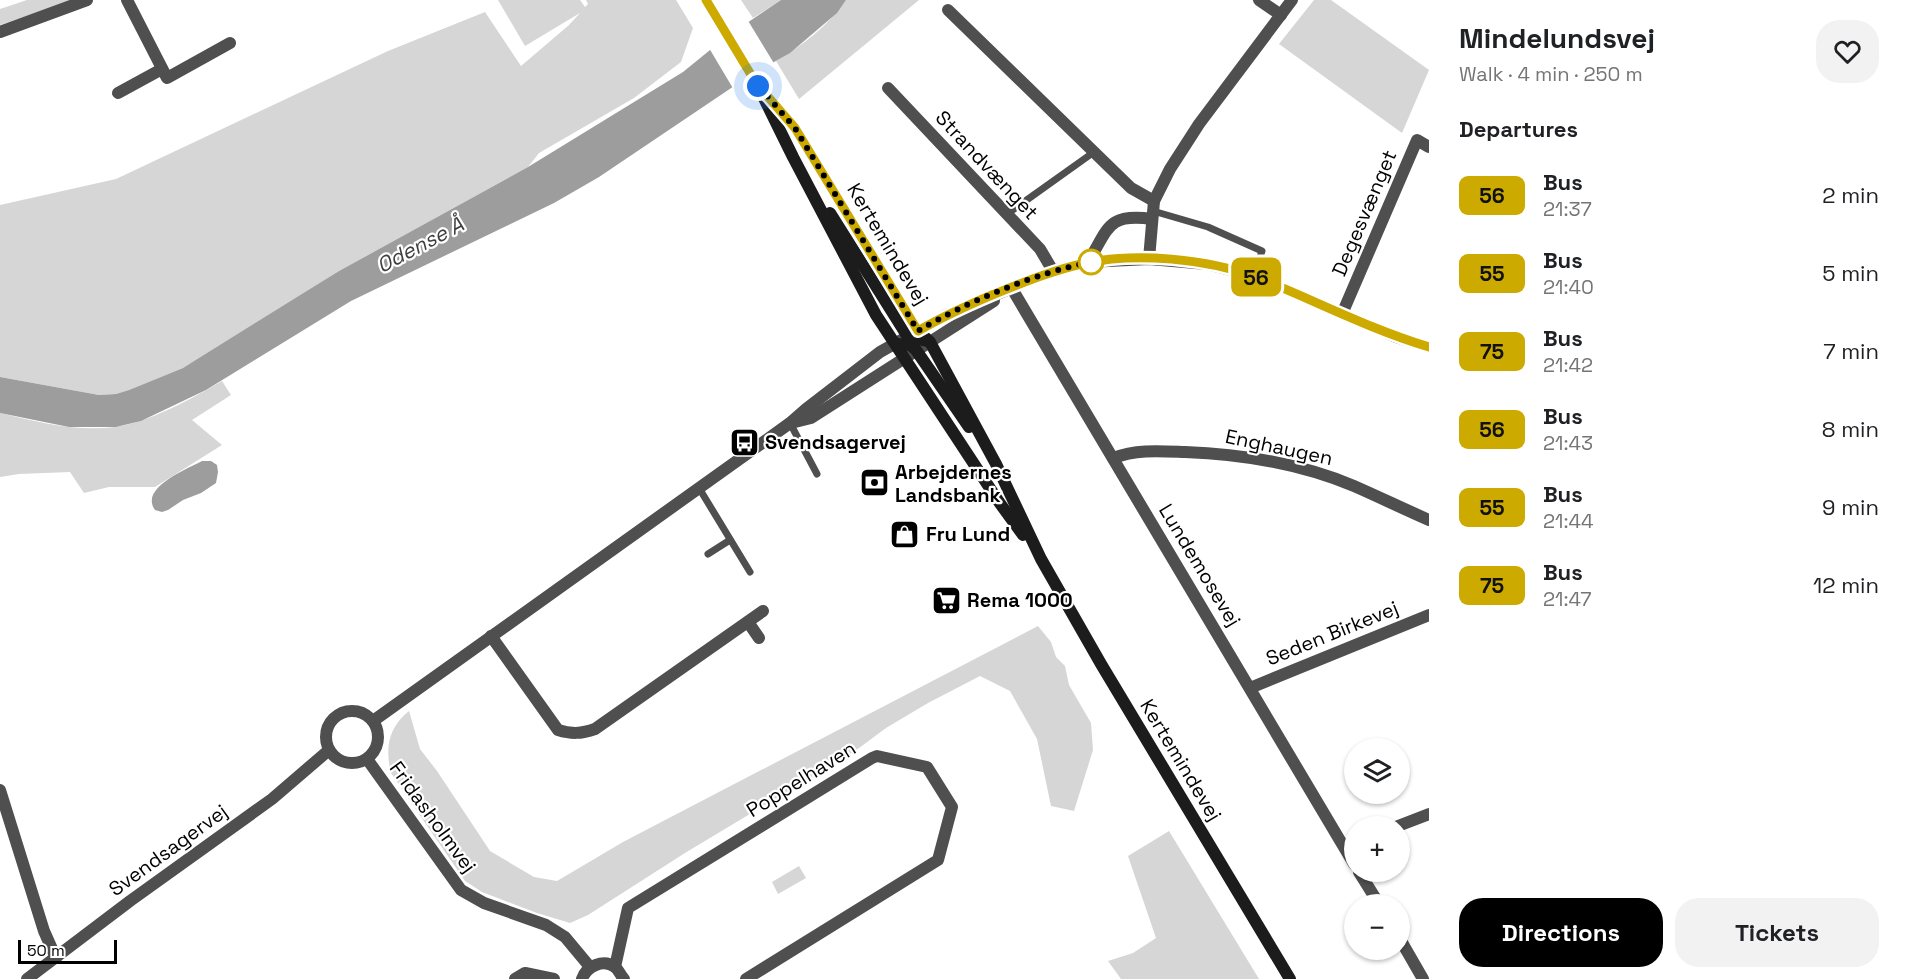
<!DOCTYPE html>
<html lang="en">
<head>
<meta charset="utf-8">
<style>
	body { margin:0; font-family:"Space Grotesk",sans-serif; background:#f2f2f2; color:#202124; height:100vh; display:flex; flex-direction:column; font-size:22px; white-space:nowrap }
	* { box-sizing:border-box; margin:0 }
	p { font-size:20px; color:#757577 }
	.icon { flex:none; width:33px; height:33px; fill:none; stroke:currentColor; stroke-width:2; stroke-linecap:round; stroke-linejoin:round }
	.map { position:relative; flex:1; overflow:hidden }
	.sheet { display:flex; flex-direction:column; background:#fff; width:480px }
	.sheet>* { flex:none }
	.badge { padding:0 12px; border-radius:9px; font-size:21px; line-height:39px }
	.tools { position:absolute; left:1344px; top:738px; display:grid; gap:12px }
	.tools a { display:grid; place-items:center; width:66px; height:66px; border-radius:50%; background:#fff; box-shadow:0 2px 4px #0004; font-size:30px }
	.scale { position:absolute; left:18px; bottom:15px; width:99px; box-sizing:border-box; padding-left:6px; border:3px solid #000; border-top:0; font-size:16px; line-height:21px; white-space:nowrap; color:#000; -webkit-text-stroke:4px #fff; paint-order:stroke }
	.you { position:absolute; width:30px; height:30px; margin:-15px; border:4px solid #fff; border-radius:50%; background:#1a73e8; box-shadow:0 0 0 9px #1a73e833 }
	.map>.badge { position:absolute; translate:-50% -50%; box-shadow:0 0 0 3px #fff }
	h2 { padding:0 30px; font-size:22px; line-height:54px }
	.round { display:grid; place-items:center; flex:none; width:63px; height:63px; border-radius:24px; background:#f2f2f2 }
	.summary { display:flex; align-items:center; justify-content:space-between; height:102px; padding:0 30px }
	h1 { font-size:28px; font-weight:600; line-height:45px }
	.cta { display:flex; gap:12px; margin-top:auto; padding:12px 30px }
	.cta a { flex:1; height:69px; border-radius:24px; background:#000; color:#fff; font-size:24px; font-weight:600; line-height:69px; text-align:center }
	.cta a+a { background:#f2f2f2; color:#202124 }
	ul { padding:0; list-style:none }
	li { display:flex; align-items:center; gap:18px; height:78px; padding:0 30px }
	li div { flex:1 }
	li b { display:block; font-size:22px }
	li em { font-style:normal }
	li .badge { min-width:66px; font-weight:700; text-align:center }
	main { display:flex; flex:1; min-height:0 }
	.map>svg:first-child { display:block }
</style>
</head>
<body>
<main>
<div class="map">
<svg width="1429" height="979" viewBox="0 0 1429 979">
	<rect width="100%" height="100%" fill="#fff"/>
	<g fill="#d6d6d6">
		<path d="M 27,0 L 74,0 L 0,25 L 0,9 Z"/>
		<path d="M 498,0 L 580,0 L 585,7 L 588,4 L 586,0 L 676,0 L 693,28 L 681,62 L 634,98 L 539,153 L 528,167 L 339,271 L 203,357 L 183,368 L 129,390 L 116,394 L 99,395 L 0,377 L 0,205 L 116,179 L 388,51 L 485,12 L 521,66 L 569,25 L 580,13 L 525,46 Z"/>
		<path d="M 741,0 L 781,0 L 753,18 Z"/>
		<path d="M 846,0 L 919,0 L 799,99 L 776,61 C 803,45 829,25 846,0 Z"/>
		<path d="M 1314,0 L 1331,0 L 1429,70 L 1402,133 L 1279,44 Z"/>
		<path d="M 222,381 L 231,395 L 192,420 L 222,445 L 155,487 L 109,487 L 84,493 L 70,472 L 19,474 L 0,477 L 0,413 C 38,422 76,432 115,427 C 148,423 193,398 222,381 Z"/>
		<path d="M 1038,626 L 1051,642 L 1056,657 L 1065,666 L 1069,685 L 1091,723 L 1093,750 L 1074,811 L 1051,806 L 1037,739 L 1010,691 L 980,676 L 928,703 L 886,728 L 855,751 L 685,853 L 588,915 L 570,923 L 537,913 L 482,892 L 465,881 L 391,773 C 385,748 388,728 409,711 L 420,749 L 437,771 L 490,851 L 534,877 L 557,881 L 623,842 Z"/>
		<path d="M 1169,831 L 1259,979 L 1121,979 L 1108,961 L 1133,953 L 1156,938 L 1128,856 Z"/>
		<path d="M 799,866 L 806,878 L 778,894 L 772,882 Z"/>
	</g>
	<g fill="#9d9d9d">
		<path d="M 781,0 L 846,0 L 837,13 L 790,53 L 749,76 L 599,177 L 554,203 L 351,301 L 206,390 L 141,421 L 116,427 L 69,427 L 0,413 L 0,377 L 99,395 L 116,394 L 129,390 L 183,368 L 339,271 L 528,167 L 683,72 L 726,37 Z"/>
		<path d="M 202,461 L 211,461 L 217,465 L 218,472 L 216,483 L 201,493 L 183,500 L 168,510 L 162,512 L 155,510 C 139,488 187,469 202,461 Z"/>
	</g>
	<path fill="#fff" d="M 747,19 L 775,65 L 734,90 L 709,48 Z"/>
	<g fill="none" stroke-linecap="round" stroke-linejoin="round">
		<g stroke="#4f4f4f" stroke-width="7">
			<path d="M 1153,211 L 1208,227 L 1262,251 L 1254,276"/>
			<path d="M 1007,214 L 1094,152"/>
			<path d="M 790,423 L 817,474"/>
			<path d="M 699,488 L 750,572"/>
			<path d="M 708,554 L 730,540"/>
		</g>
		<g stroke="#4f4f4f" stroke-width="12">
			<path d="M 127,0 L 167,78 L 230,43"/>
			<path d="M 1259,0 L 1281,15"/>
			<path d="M 948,10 L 1131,188 L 1154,201"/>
			<path d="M 0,32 L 87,0"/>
			<path d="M 888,88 L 1040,249 L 1053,271"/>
			<path d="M 118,93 L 162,69"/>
			<path d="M 1149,259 L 1154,201 L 1170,169 L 1199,124 L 1292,0"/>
			<path d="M 1088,262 C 1109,228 1107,213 1152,219"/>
			<path d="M 1011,287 L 1354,864"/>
			<path d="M 1342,314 L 1417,140 L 1429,147"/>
			<path d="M 1113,458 C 1137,449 1160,451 1185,452 C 1242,454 1301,464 1354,486 C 1379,497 1404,509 1429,520"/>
			<path d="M 748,622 L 759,638"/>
			<path d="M 491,636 L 558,730 C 571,734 581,734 595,729 L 763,611"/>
			<path d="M 1250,688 L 1429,615"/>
			<path d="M 367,759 L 461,890 L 484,903 L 546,925 L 565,937 L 590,967"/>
			<path d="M 0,790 L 44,931 L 56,958"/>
			<path d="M 1398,826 L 1429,814"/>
			<path d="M 1359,872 L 1379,904"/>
			<path d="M 1400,939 L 1423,979"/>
			<path d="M 615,967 L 628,908 L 872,758 L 877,756 L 927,767 L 952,807 L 938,860 L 746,979"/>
			<path d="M 515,979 L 525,973 L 554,979"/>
			<path d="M 582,979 C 586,967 603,958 615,967 C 618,969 621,976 624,979"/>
		</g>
		<g stroke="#4f4f4f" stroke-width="12">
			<path d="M 791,423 L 811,418 L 994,301"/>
			<circle cx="352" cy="737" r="26"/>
			<path d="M 373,721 L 790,423 L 806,409 L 880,352 L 946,315 L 1053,271 L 1088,262 L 1149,259 L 1207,264 L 1254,276 L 1396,337 L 1429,347"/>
			<path d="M 27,979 L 130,901 L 272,799 L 329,750"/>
		</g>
		<g stroke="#1c1c1c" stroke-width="12">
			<path d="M 706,0 L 758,86 L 793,157 L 876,315 L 999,502 L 1023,535"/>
			<path d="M 756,83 L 795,128 L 918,331 L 930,342 L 996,464 L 1041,559 L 1101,664 L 1290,979"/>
			<path d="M 830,213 L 908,337 L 927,341"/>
			<path d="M 897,344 L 910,345 L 916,350 L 969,427"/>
		</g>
	</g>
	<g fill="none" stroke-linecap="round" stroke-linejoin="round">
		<defs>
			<path id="line" d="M 706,0 L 756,83 L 795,128 L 918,331 C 942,317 966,306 992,295 C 1022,283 1053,270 1086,263 C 1136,252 1208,259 1256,277 C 1314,300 1369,329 1429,347"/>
		</defs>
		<use href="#line" stroke="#fff" stroke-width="14"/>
		<use href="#line" stroke="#ca0" stroke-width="9"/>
		<path stroke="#000" stroke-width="6" stroke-dasharray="0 10.8" d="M 758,86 L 756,83 L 795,128 L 918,331 C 964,303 1038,272 1091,262"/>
	</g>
	<defs>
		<symbol id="bus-square" viewBox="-11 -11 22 22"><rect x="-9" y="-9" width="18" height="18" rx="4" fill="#000" stroke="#fff"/><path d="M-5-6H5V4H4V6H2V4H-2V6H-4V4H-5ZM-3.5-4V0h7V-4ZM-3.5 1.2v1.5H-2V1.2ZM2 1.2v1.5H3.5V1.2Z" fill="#fff"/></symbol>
		<symbol id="bank-square" viewBox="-11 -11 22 22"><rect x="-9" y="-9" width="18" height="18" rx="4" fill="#000" stroke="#fff"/><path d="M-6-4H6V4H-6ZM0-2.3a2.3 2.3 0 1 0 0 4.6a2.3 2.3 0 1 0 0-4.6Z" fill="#fff"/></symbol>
		<symbol id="shop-square" viewBox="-11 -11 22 22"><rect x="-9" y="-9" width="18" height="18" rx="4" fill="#000" stroke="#fff"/><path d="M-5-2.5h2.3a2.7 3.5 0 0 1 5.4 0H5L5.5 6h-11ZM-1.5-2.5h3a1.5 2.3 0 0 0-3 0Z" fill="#fff"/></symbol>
		<symbol id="supermarket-square" viewBox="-11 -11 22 22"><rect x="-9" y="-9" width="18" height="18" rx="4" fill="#000" stroke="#fff"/><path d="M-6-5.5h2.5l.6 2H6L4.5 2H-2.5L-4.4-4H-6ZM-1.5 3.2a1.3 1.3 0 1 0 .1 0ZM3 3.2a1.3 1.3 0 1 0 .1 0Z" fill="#fff"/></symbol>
	</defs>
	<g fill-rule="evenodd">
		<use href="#bus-square" x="728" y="426" width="33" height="33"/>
		<use href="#bank-square" x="858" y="466" width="33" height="33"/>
		<use href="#shop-square" x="888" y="518" width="33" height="33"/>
		<use href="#supermarket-square" x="930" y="584" width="33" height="33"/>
	</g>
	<circle fill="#fff" stroke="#ca0" stroke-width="3" cx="1091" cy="262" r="12"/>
	<g text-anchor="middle" stroke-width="4.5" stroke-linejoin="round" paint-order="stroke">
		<g font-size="20" fill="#000" stroke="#fff">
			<text transform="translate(987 165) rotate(47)" y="7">Strandvænget</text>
			<text transform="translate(1364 213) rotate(-67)" y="7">Degesvænget</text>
			<text transform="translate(888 244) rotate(59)" y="7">Kertemindevej</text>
			<text transform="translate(1279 447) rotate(12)" y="7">Enghaugen</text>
			<text transform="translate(1200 565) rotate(59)" y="7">Lundemosevej</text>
			<text transform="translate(1332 633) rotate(-22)" y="7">Seden Birkevej</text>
			<text transform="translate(1181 760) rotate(59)" y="7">Kertemindevej</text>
			<text transform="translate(801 779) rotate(-32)" y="7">Poppelhaven</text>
			<text transform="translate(433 817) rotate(54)" y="7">Fridasholmvej</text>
			<text transform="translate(168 850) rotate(-36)" y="7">Svendsagervej</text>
		</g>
		<g font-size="20" font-weight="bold" fill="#000" stroke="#fff" text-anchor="start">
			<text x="765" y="449">Svendsagervej</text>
			<text x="895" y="479">Arbejdernes<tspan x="895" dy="23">Landsbank</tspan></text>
			<text x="926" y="541">Fru Lund</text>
			<text x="967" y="607">Rema 1000</text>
		</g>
		<g font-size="21" font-style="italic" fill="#3e3e3e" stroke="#fff">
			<text transform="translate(420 245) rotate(-28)" y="7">Odense Å</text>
		</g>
	</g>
</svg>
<div class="tools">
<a><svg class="icon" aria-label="layers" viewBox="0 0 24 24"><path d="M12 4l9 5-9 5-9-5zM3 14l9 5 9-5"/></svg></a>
<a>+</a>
<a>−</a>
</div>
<div class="scale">50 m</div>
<div class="you" style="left:758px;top:86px"></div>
<b class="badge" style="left:1256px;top:277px;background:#ca0;color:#111">56</b>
</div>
<section class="sheet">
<div class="summary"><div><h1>Mindelundsvej</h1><p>Walk · 4 min · 250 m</p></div><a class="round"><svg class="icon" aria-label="heart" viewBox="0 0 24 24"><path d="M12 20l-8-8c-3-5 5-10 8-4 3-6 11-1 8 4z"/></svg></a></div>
<h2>Departures</h2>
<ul>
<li><span class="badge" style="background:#ca0;color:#111">56</span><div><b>Bus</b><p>21:37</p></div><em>2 min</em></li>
<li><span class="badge" style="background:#ca0;color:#111">55</span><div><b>Bus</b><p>21:40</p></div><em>5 min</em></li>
<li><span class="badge" style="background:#ca0;color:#111">75</span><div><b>Bus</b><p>21:42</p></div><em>7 min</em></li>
<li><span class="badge" style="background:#ca0;color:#111">56</span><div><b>Bus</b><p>21:43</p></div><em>8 min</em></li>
<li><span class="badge" style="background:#ca0;color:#111">55</span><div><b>Bus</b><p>21:44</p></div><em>9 min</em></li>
<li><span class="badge" style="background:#ca0;color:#111">75</span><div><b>Bus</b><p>21:47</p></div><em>12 min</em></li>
</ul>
<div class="cta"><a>Directions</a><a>Tickets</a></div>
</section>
</main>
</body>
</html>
